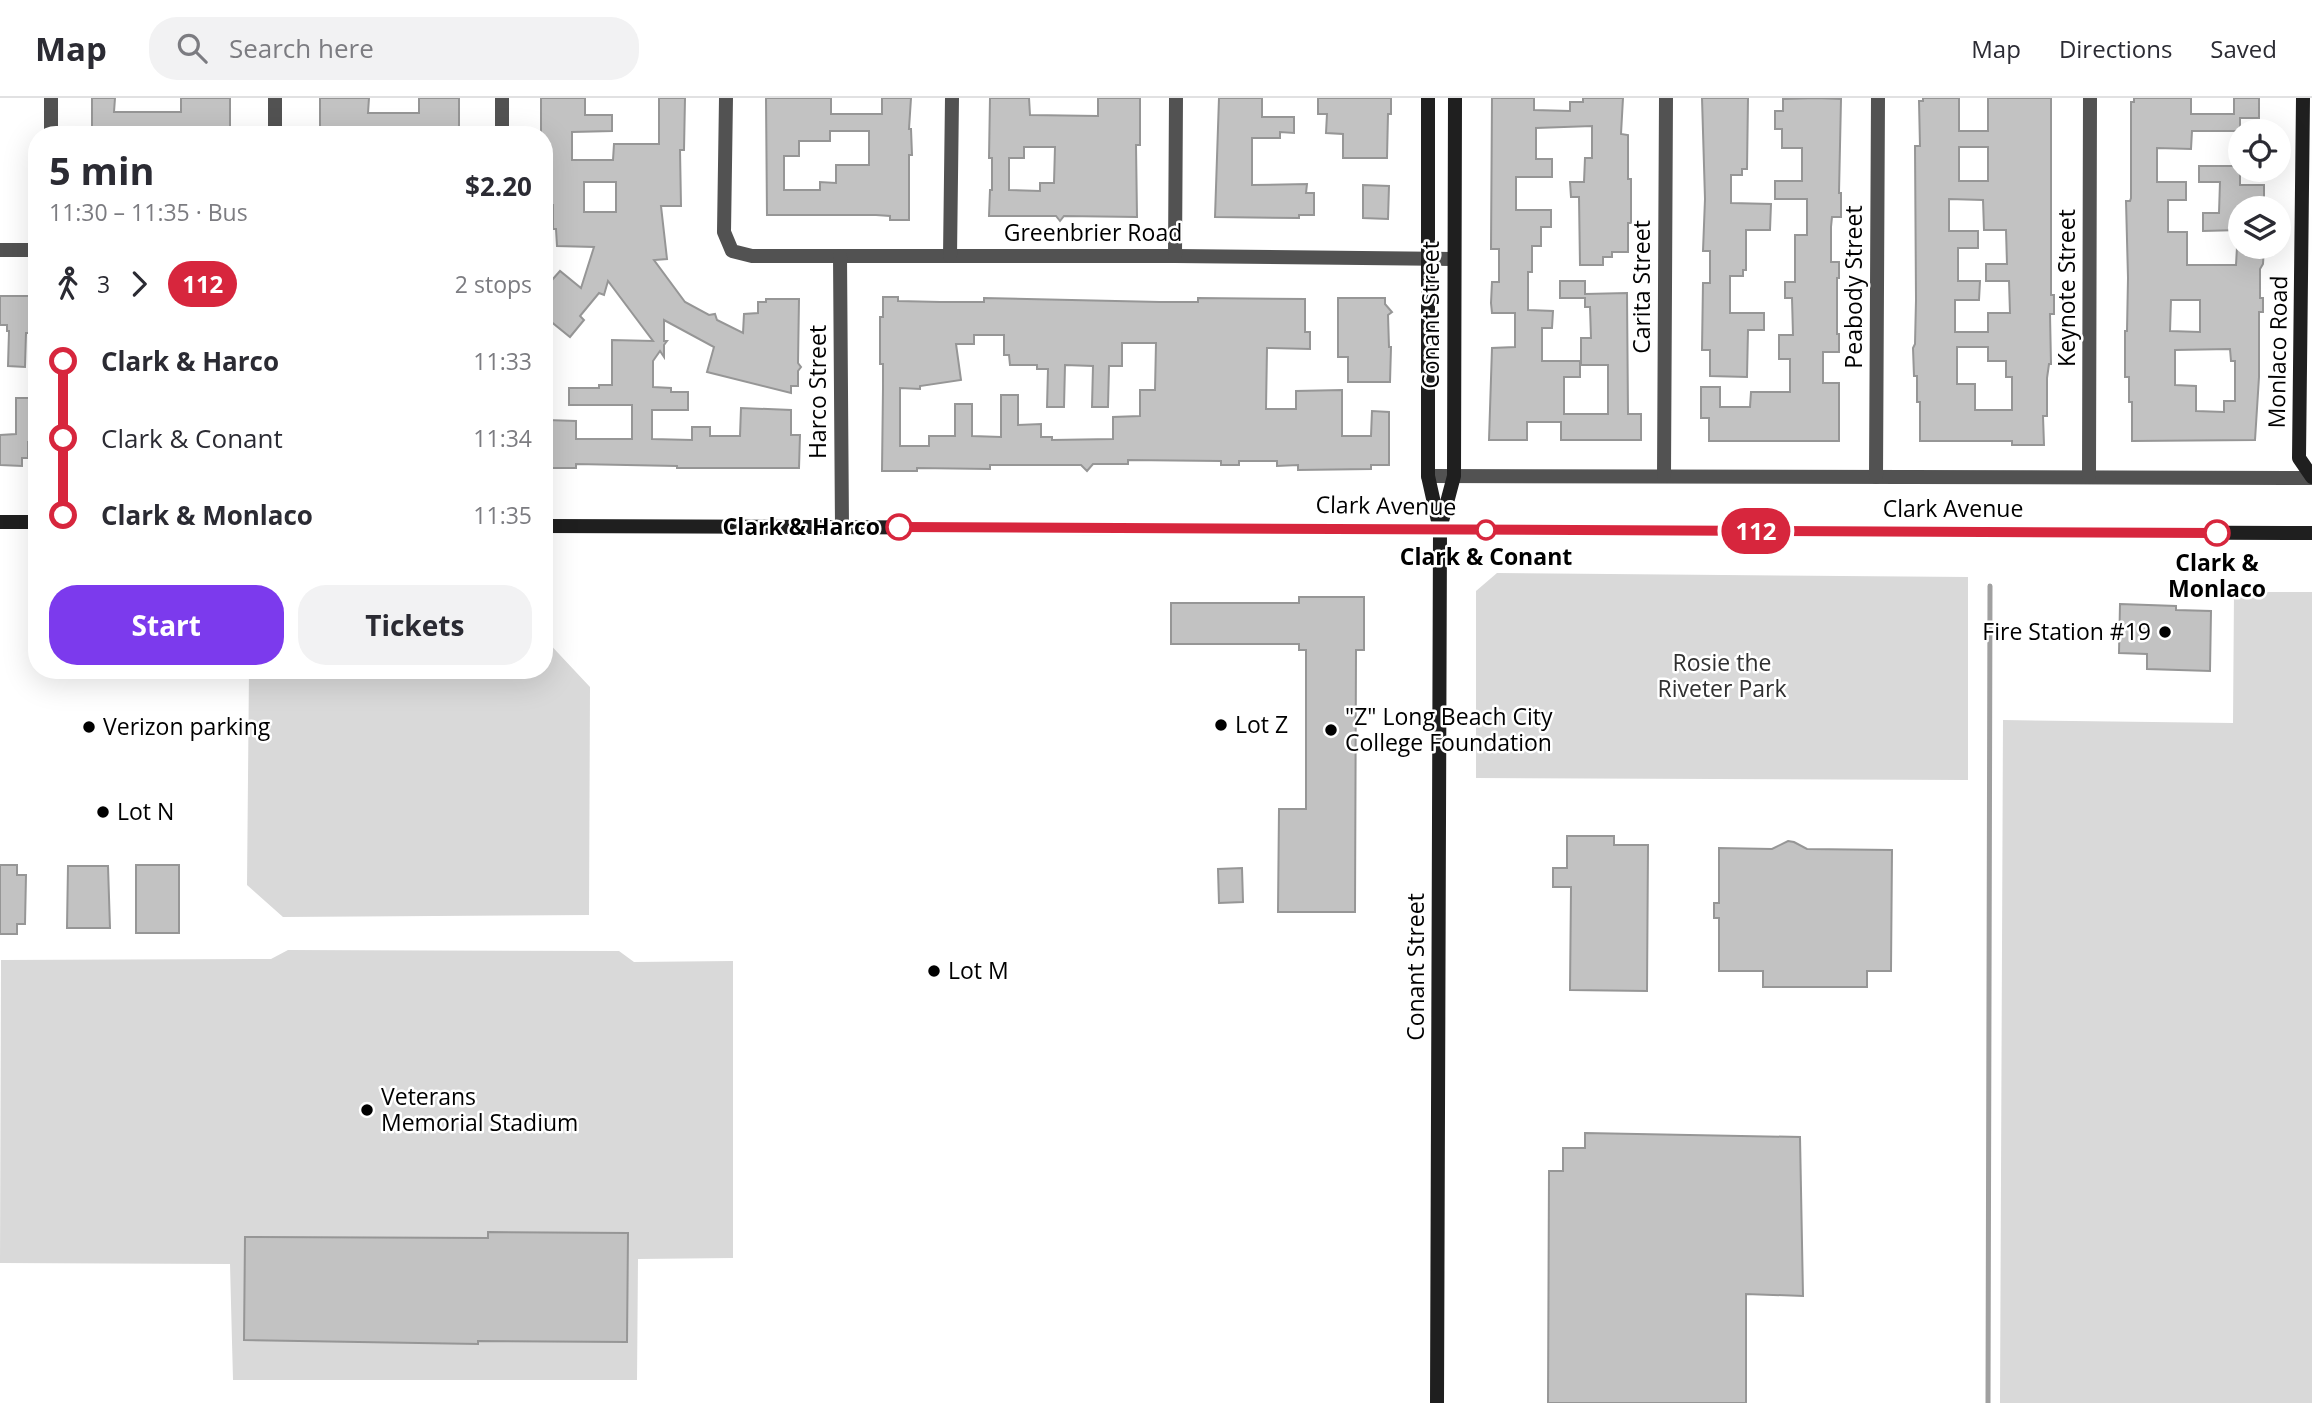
<!DOCTYPE html>
<html lang="en">
<head>
<meta charset="utf-8">
<style>
	body { margin:0; font-family:"Open Sans",sans-serif; background:#f2f2f3; color:#2b2b33; height:100vh; display:flex; flex-direction:column; font-size:26px; white-space:nowrap }
	* { box-sizing:border-box; margin:0 }
	p { font-size:23px; color:#7c7c81 }
	.icon { flex:none; width:38px; height:38px; fill:none; stroke:currentColor; stroke-width:2; stroke-linecap:round; stroke-linejoin:round }
	.map { position:relative; flex:1; overflow:hidden }
	.details { position:absolute; left:28px; top:28px; width:525px; height:553px; display:flex; flex-direction:column; background:#fff; border-radius:28px; box-shadow:0 7px 28px #0002 }
	.details>* { flex:none }
	.badge { padding:0 14px; border-radius:23px; font-size:24px; line-height:46px }
	.fabs { position:absolute; left:2228px; top:21px; display:grid; gap:14px }
	.fabs a { display:grid; place-items:center; width:63px; height:63px; border-radius:50%; background:#fff; box-shadow:0 7px 28px #0002; font-size:35px }
	.map>.badge { position:absolute; translate:-50% -50%; box-shadow:0 0 0 4px #fff }
	.legs { display:flex; align-items:center; gap:10px; height:77px; padding:0 21px; font-size:23px }
	.legs p { margin-inline-start:auto }
	.headline { display:flex; align-items:center; justify-content:space-between; height:119px; padding:0 21px }
	h1 { font-size:38px; font-weight:700; line-height:52px }
	.primary-button { display:flex; gap:14px; margin-top:auto; padding:14px 21px }
	.primary-button a { flex:1; height:80px; border-radius:28px; background:#7c3aed; color:#fff; font-size:28px; font-weight:700; line-height:80px; text-align:center }
	.primary-button a+a { background:#f2f2f3; color:#2b2b33 }
	ul { padding:0 21px; list-style:none }
	li { display:flex; align-items:center; gap:24px; height:77px; font-size:26px }
	li i { display:grid; place-items:center; width:10px; height:100%; margin:0 9px; background:currentColor }
	li i::after { content:''; width:18px; height:18px; margin:-9px; border:5px solid; border-radius:50%; background:#fff }
	li p { margin-inline-start:auto }
	li:first-child i { background:linear-gradient(#0000 50%,currentColor 0) }
	li:last-child i { background:linear-gradient(currentColor 50%,#0000 0) }
	header { display:flex; align-items:center; gap:42px; box-sizing:border-box; height:98px; padding:0 35px; background:#fff; border-bottom:2px solid #e1e1e2 }
	header strong { font-size:33px }
	nav { display:flex; gap:38px; margin-inline-start:auto; font-size:24px }
	.search { width:490px; height:63px; background:#f2f2f3; display:flex; align-items:center; gap:18px; box-sizing:border-box; padding:0 24px; border-radius:28px; color:#7c7c81; font-size:26px }
	.map>svg:first-child { display:block }
</style>
</head>
<body>
<header>
<strong>Map</strong>
<div class="search"><svg class="icon" aria-label="search" viewBox="0 0 24 24"><circle cx="10" cy="10" r="6"/><path d="M15 15l6 6"/></svg>Search here</div>
<nav><a>Map</a><a>Directions</a><a>Saved</a></nav>
</header>
<div class="map">
<svg width="2312" height="1305" viewBox="0 0 2312 1305">
	<rect width="100%" height="100%" fill="#fff"/>
	<g fill="#d9d9d9">
		<path d="M 1497,475 L 1968,479 L 1968,682 L 1476,680 L 1476,493 Z"/>
		<path d="M 2234,494 L 2312,494 L 2312,1305 L 2000,1305 L 2003,622 L 2233,625 Z"/>
		<path d="M 544,540 L 590,589 L 589,817 L 283,819 L 247,787 L 249,572 L 544,572 Z"/>
		<path d="M 288,852 L 619,853 L 634,864 L 733,863 L 733,1160 L 638,1161 L 637,1282 L 233,1282 L 230,1166 L 0,1165 L 1,862 L 271,861 Z"/>
	</g>
	<g fill="none" stroke-linecap="round" stroke-linejoin="round">
		<path stroke="#a0a0a0" stroke-width="5" d="M 1988,1305 L 1990,488"/>
	</g>
	<g fill="#c2c2c2" stroke="#969696" stroke-width="2" fill-rule="evenodd">
		<path d="M 92,0 L 115,0 L 114,14 L 181,14 L 181,0 L 230,0 L 230,37 L 190,37 L 190,32 L 170,31 L 129,31 L 129,37 L 92,37 Z"/>
		<path d="M 320,0 L 369,0 L 368,15 L 419,15 L 419,0 L 459,0 L 459,37 L 417,37 L 417,32 L 355,32 L 355,37 L 320,37 Z"/>
		<path d="M 541,0 L 585,0 L 585,17 L 612,17 L 612,33 L 572,34 L 572,62 L 613,62 L 614,46 L 659,46 L 659,0 L 685,0 L 684,52 L 680,52 L 681,108 L 661,108 L 667,161 L 654,162 L 685,204 L 709,217 L 715,216 L 717,222 L 743,235 L 744,216 L 758,215 L 758,204 L 766,204 L 766,201 L 799,201 L 798,265 L 801,269 L 798,273 L 798,288 L 791,288 L 791,295 L 707,274 L 714,249 L 664,222 L 664,243 L 667,243 L 664,247 L 664,259 L 660,253 L 653,263 L 653,289 L 671,290 L 671,294 L 688,294 L 688,312 L 652,312 L 652,341 L 692,342 L 692,329 L 710,329 L 710,338 L 740,338 L 741,310 L 791,312 L 791,337 L 800,337 L 799,370 L 677,370 L 677,368 L 576,366 L 576,370 L 547,370 L 547,322 L 576,323 L 576,341 L 632,341 L 632,307 L 569,307 L 569,290 L 599,290 L 599,287 L 612,287 L 612,242 L 653,243 L 608,183 L 604,197 L 599,195 L 580,218 L 584,222 L 570,239 L 544,218 L 544,191 L 560,173 L 581,190 L 594,149 L 557,148 L 556,131 L 553,131 L 553,107 L 544,107 L 544,37 L 541,37 ZM 584,84 L 616,84 L 616,114 L 584,114 Z"/>
		<path d="M 766,0 L 831,0 L 831,16 L 882,16 L 882,0 L 911,0 L 909,31 L 911,31 L 912,57 L 909,57 L 909,122 L 890,122 L 890,118 L 876,117 L 767,117 ZM 830,33 L 869,33 L 869,67 L 836,67 L 836,85 L 820,84 L 820,92 L 784,92 L 784,58 L 799,58 L 799,43 L 830,43 Z"/>
		<path d="M 990,0 L 1029,0 L 1030,17 L 1098,18 L 1098,0 L 1140,0 L 1140,47 L 1136,47 L 1137,119 L 1064,118 L 1060,123 L 1056,118 L 989,118 L 990,92 L 992,92 L 992,60 L 989,60 ZM 1024,49 L 1055,49 L 1054,85 L 1040,85 L 1040,93 L 1009,92 L 1009,60 L 1024,60 Z"/>
		<path d="M 1219,0 L 1262,0 L 1262,19 L 1294,19 L 1294,35 L 1280,34 L 1280,40 L 1252,40 L 1252,87 L 1307,86 L 1306,95 L 1314,95 L 1314,117 L 1299,117 L 1299,120 L 1215,119 Z"/>
		<path d="M 1318,0 L 1391,0 L 1391,16 L 1388,16 L 1387,60 L 1343,60 L 1343,36 L 1326,35 L 1327,16 L 1318,16 Z"/>
		<path d="M 1492,0 L 1534,0 L 1534,12 L 1570,13 L 1570,4 L 1583,4 L 1583,0 L 1623,0 L 1621,36 L 1628,37 L 1628,81 L 1631,81 L 1631,125 L 1628,125 L 1628,154 L 1612,154 L 1612,159 L 1603,159 L 1603,167 L 1580,167 L 1579,99 L 1571,99 L 1570,84 L 1584,84 L 1585,60 L 1592,60 L 1592,28 L 1536,30 L 1536,61 L 1552,61 L 1552,79 L 1516,79 L 1516,112 L 1551,112 L 1551,129 L 1541,129 L 1541,148 L 1532,148 L 1532,174 L 1528,174 L 1528,212 L 1553,213 L 1552,230 L 1542,230 L 1542,263 L 1580,263 L 1580,279 L 1564,279 L 1564,316 L 1608,316 L 1608,267 L 1581,267 L 1581,240 L 1591,240 L 1590,209 L 1585,209 L 1585,200 L 1560,200 L 1560,183 L 1585,183 L 1585,196 L 1627,195 L 1628,316 L 1641,316 L 1641,342 L 1561,342 L 1561,324 L 1527,324 L 1527,342 L 1489,342 L 1492,250 L 1515,249 L 1515,215 L 1492,215 L 1491,205 L 1492,184 L 1499,184 L 1499,151 L 1491,151 Z"/>
		<path d="M 1702,0 L 1748,0 L 1747,71 L 1742,71 L 1742,77 L 1731,77 L 1731,105 L 1771,106 L 1770,132 L 1746,132 L 1746,172 L 1743,172 L 1743,178 L 1730,178 L 1730,215 L 1764,215 L 1764,232 L 1748,232 L 1747,279 L 1710,278 L 1710,252 L 1702,252 L 1703,185 L 1710,185 L 1710,153 L 1703,153 L 1705,101 Z"/>
		<path d="M 1816,0 L 1841,1 L 1839,95 L 1841,95 L 1841,119 L 1832,119 L 1831,129 L 1831,164 L 1839,164 L 1839,180 L 1837,180 L 1837,236 L 1839,236 L 1839,254 L 1823,254 L 1823,285 L 1839,285 L 1839,343 L 1709,343 L 1709,320 L 1701,320 L 1701,289 L 1720,289 L 1720,309 L 1750,309 L 1751,294 L 1790,294 L 1790,261 L 1779,261 L 1779,237 L 1793,237 L 1792,200 L 1785,200 L 1785,184 L 1795,184 L 1795,137 L 1807,137 L 1807,101 L 1775,101 L 1775,83 L 1802,83 L 1802,50 L 1782,50 L 1782,31 L 1775,31 L 1775,13 L 1783,13 L 1783,1 Z"/>
		<path d="M 1923,0 L 1959,0 L 1959,33 L 1988,33 L 1988,0 L 2051,0 L 2051,197 L 2054,197 L 2054,216 L 2050,216 L 2051,266 L 2049,266 L 2047,280 L 2047,318 L 2043,318 L 2044,347 L 2012,347 L 2012,343 L 1920,343 L 1920,304 L 1917,304 L 1917,278 L 1914,278 L 1913,250 L 1915,246 L 1916,202 L 1915,48 L 1920,48 L 1919,3 L 1923,3 ZM 1959,49 L 1988,49 L 1988,83 L 1959,83 ZM 1949,101 L 1983,102 L 1984,132 L 2006,132 L 2007,166 L 1986,166 L 1986,183 L 2009,183 L 2010,215 L 1988,215 L 1988,234 L 1955,234 L 1955,202 L 1979,202 L 1980,183 L 1958,183 L 1958,150 L 1978,150 L 1978,133 L 1949,133 ZM 1957,249 L 1988,249 L 1988,263 L 2006,263 L 2006,279 L 2012,279 L 2012,312 L 1975,312 L 1975,286 L 1957,286 Z"/>
		<path d="M 2134,0 L 2191,0 L 2191,16 L 2234,16 L 2234,0 L 2259,0 L 2259,20 L 2240,20 L 2240,33 L 2192,33 L 2191,51 L 2157,50 L 2157,84 L 2186,84 L 2186,102 L 2168,102 L 2168,134 L 2187,134 L 2187,167 L 2236,167 L 2237,149 L 2264,150 L 2263,166 L 2260,171 L 2260,200 L 2263,200 L 2263,214 L 2259,214 L 2259,279 L 2255,342 L 2132,343 L 2132,304 L 2129,304 L 2129,279 L 2125,279 L 2125,233 L 2127,233 L 2128,180 L 2126,103 L 2130,103 L 2131,100 L 2131,4 L 2134,4 ZM 2171,202 L 2200,202 L 2200,234 L 2170,233 ZM 2230,251 L 2231,263 L 2235,263 L 2235,303 L 2224,303 L 2224,314 L 2196,313 L 2196,288 L 2175,287 L 2175,252 Z"/>
		<path d="M 2199,68 L 2240,68 L 2240,87 L 2264,87 L 2264,110 L 2240,110 L 2240,132 L 2203,133 L 2203,115 L 2219,115 L 2220,84 L 2199,84 Z"/>
		<path d="M 1363,87 L 1389,88 L 1388,121 L 1363,120 Z"/>
		<path d="M 0,198 L 37,198 L 37,235 L 26,235 L 25,269 L 8,268 L 9,233 L 7,233 L 7,227 L 0,227 Z"/>
		<path d="M 883,199 L 898,199 L 898,203 L 940,204 L 984,204 L 984,200 L 1160,204 L 1198,204 L 1198,200 L 1305,201 L 1305,234 L 1310,234 L 1310,251 L 1267,250 L 1266,311 L 1296,311 L 1296,293 L 1342,292 L 1342,338 L 1371,338 L 1372,313 L 1389,314 L 1389,367 L 1371,367 L 1371,371 L 1298,372 L 1298,367 L 1277,368 L 1277,363 L 1239,363 L 1239,367 L 1221,367 L 1221,363 L 1128,362 L 1128,366 L 1093,366 L 1087,373 L 1081,367 L 990,367 L 990,371 L 917,370 L 917,373 L 882,373 L 883,290 L 883,266 L 880,266 L 880,219 L 883,219 ZM 974,237 L 1004,237 L 1004,257 L 1009,257 L 1010,267 L 1037,267 L 1037,271 L 1048,271 L 1047,309 L 1064,309 L 1065,267 L 1093,268 L 1092,309 L 1108,309 L 1109,268 L 1122,268 L 1122,245 L 1156,245 L 1155,292 L 1140,292 L 1140,318 L 1113,319 L 1113,341 L 1052,342 L 1052,339 L 1041,339 L 1041,326 L 1018,327 L 1018,297 L 1001,297 L 1001,339 L 972,338 L 972,306 L 955,306 L 955,338 L 929,338 L 929,348 L 900,348 L 900,290 L 920,291 L 920,288 L 961,282 L 956,246 L 974,246 Z"/>
		<path d="M 1338,200 L 1385,200 L 1385,206 L 1392,214 L 1388,217 L 1389,249 L 1391,249 L 1390,284 L 1348,284 L 1348,259 L 1338,259 Z"/>
		<path d="M 16,300 L 34,300 L 33,344 L 28,344 L 28,360 L 22,360 L 22,368 L 0,367 L 0,337 L 16,336 Z"/>
		<path d="M 1299,499 L 1364,499 L 1364,552 L 1356,552 L 1355,814 L 1278,814 L 1279,711 L 1306,711 L 1306,552 L 1299,552 L 1299,546 L 1171,546 L 1171,505 L 1299,505 Z"/>
		<path d="M 2120,506 L 2176,508 L 2176,512 L 2211,513 L 2210,573 L 2147,571 L 2147,556 L 2119,555 Z"/>
		<path d="M 1567,738 L 1614,738 L 1614,747 L 1648,747 L 1647,893 L 1570,892 L 1571,789 L 1553,789 L 1553,770 L 1567,770 Z"/>
		<path d="M 1788,743 L 1794,744 L 1807,751 L 1892,752 L 1891,873 L 1867,873 L 1867,889 L 1763,889 L 1763,873 L 1719,873 L 1719,820 L 1714,820 L 1714,805 L 1719,805 L 1719,750 L 1772,751 Z"/>
		<path d="M 0,767 L 17,767 L 17,777 L 26,777 L 25,826 L 17,826 L 17,836 L 0,836 Z"/>
		<rect x="136" y="767" width="43" height="68"/>
		<path d="M 68,768 L 108,768 L 110,830 L 67,830 Z"/>
		<path d="M 1242,770 L 1243,804 L 1219,805 L 1218,771 Z"/>
		<path d="M 1585,1035 L 1800,1039 L 1803,1198 L 1746,1196 L 1746,1305 L 1548,1305 L 1549,1073 L 1563,1073 L 1563,1050 L 1585,1050 Z"/>
		<path d="M 488,1134 L 628,1135 L 627,1244 L 478,1243 L 478,1246 L 244,1242 L 245,1139 L 488,1140 Z"/>
	</g>
	<g fill="none" stroke-linecap="round" stroke-linejoin="round">
		<g stroke="#525252" stroke-width="14">
			<path d="M 51,0 L 51,37"/>
			<path d="M 502,0 L 502,37"/>
			<path d="M 726,0 L 724,134 L 732,153 L 752,158 L 1175,158 L 1454,161"/>
			<path d="M 275,37 L 275,0"/>
			<path d="M 0,152 L 37,152"/>
			<path d="M 840,158 L 842,429"/>
			<path d="M 950,158 L 952,0"/>
			<path d="M 1175,158 L 1176,0"/>
			<path d="M 1428,378 L 2312,380"/>
			<path d="M 1664,378 L 1666,0"/>
			<path d="M 1876,379 L 1878,0"/>
			<path d="M 2089,379 L 2090,0"/>
		</g>
		<g stroke="#1f1f1f" stroke-width="14">
			<path d="M 1428,0 L 1428,378 L 1440,432 L 1437,1305"/>
			<path d="M 2303,0 L 2299,360 L 2312,379"/>
			<path d="M 0,424 L 37,424"/>
			<path d="M 1441,427 L 1454,378 L 1455,0"/>
			<path d="M 544,428 L 2312,435"/>
		</g>
	</g>
	<g fill="none" stroke-linecap="round" stroke-linejoin="round">
		<defs>
			<path id="line-1" d="M 899,429 L 2217,435"/>
		</defs>
		<use href="#line-1" stroke="#fff" stroke-width="16"/>
		<use href="#line-1" stroke="#d7263d" stroke-width="10"/>
	</g>
	<g fill="#fff" stroke="#d7263d" stroke-width="3.5">
		<circle cx="899" cy="429" r="12"/>
		<circle cx="1486" cy="432" r="9"/>
		<circle cx="2217" cy="435" r="12"/>
	</g>
	<g fill="#000" stroke="#fff" stroke-width="2.5">
		<circle cx="2165" cy="534" r="7"/>
		<circle cx="1221" cy="627" r="7"/>
		<circle cx="89" cy="629" r="7"/>
		<circle cx="1331" cy="632" r="7"/>
		<circle cx="103" cy="714" r="7"/>
		<circle cx="934" cy="873" r="7"/>
		<circle cx="367" cy="1012" r="7"/>
	</g>
	<g text-anchor="middle" stroke-width="5" stroke-linejoin="round" paint-order="stroke">
		<g font-size="23" fill="#000" stroke="#fff">
			<text x="1093" y="143">Greenbrier Road</text>
			<text transform="translate(1642 189) rotate(-90)" y="8">Carita Street</text>
			<text transform="translate(1854 189) rotate(-90)" y="8">Peabody Street</text>
			<text transform="translate(2067 190) rotate(-90)" y="8">Keynote Street</text>
			<text transform="translate(1431 217) rotate(-90)" y="8">Conant Street</text>
			<text transform="translate(2278 254) rotate(-89)" y="8">Monlaco Road</text>
			<text transform="translate(818 294) rotate(-90)" y="8">Harco Street</text>
			<text transform="translate(1386 408) rotate(1)" y="8">Clark Avenue</text>
			<text x="1953" y="419">Clark Avenue</text>
			<text transform="translate(1416 869) rotate(-90)" y="8">Conant Street</text>
		</g>
		<g font-size="23" font-weight="bold" fill="#000" stroke="#fff">
			<text x="880" y="437" text-anchor="end">Clark &amp; Harco</text>
			<text x="1486" y="467">Clark &amp; Conant</text>
			<text x="2217" y="473">Clark &amp;<tspan x="2217" dy="26">Monlaco</tspan></text>
		</g>
		<g font-size="23" fill="#000" stroke="#fff" text-anchor="start">
			<text x="2151" y="542" text-anchor="end">Fire Station #19</text>
			<text x="1345" y="627">"Z" Long Beach City<tspan x="1345" dy="26">College Foundation</tspan></text>
			<text x="1235" y="635">Lot Z</text>
			<text x="103" y="637">Verizon parking</text>
			<text x="117" y="722">Lot N</text>
			<text x="948" y="881">Lot M</text>
			<text x="381" y="1007">Veterans<tspan x="381" dy="26">Memorial Stadium</tspan></text>
		</g>
		<g font-size="23" fill="#303030" stroke="#fff">
			<text x="1722" y="573">Rosie the<tspan x="1722" dy="26">Riveter Park</tspan></text>
		</g>
	</g>
</svg>
<div class="fabs">
<a><svg class="icon" aria-label="locate" viewBox="0 0 24 24"><circle cx="12" cy="12" r="6"/><path d="M12 2v4M12 18v4M2 12h4M18 12h4"/></svg></a>
<a><svg class="icon" aria-label="layers" viewBox="0 0 24 24"><path d="M12 4l9 5-9 5-9-5zM3 14l9 5 9-5"/></svg></a>
</div>
<b class="badge" style="left:1756px;top:433px;background:#d7263d;color:#fff">112</b>
<section class="details">
<div class="headline"><div><h1>5 min</h1><p>11:30 – 11:35 · Bus</p></div><b>$2.20</b></div>
<div class="legs"><svg class="icon" aria-label="walk" viewBox="0 0 24 24"><circle cx="13" cy="4" r="2"/><path d="M13 8l-2 6 4 7M11 14l-3 7M7 12l3-4h3l4 4"/></svg>3<svg class="icon" aria-label="forward" viewBox="0 0 24 24"><path d="M9 5l7 7-7 7"/></svg><b class="badge" style="background:#d7263d;color:#fff">112</b><p>2 stops</p></div>
<ul>
<li><i style="color:#d7263d"></i><b>Clark &amp; Harco</b><p>11:33</p></li>
<li><i style="color:#d7263d"></i><span>Clark &amp; Conant</span><p>11:34</p></li>
<li><i style="color:#d7263d"></i><b>Clark &amp; Monlaco</b><p>11:35</p></li>
</ul>
<div class="primary-button"><a>Start</a><a>Tickets</a></div>
</section>
</div>
</body>
</html>
